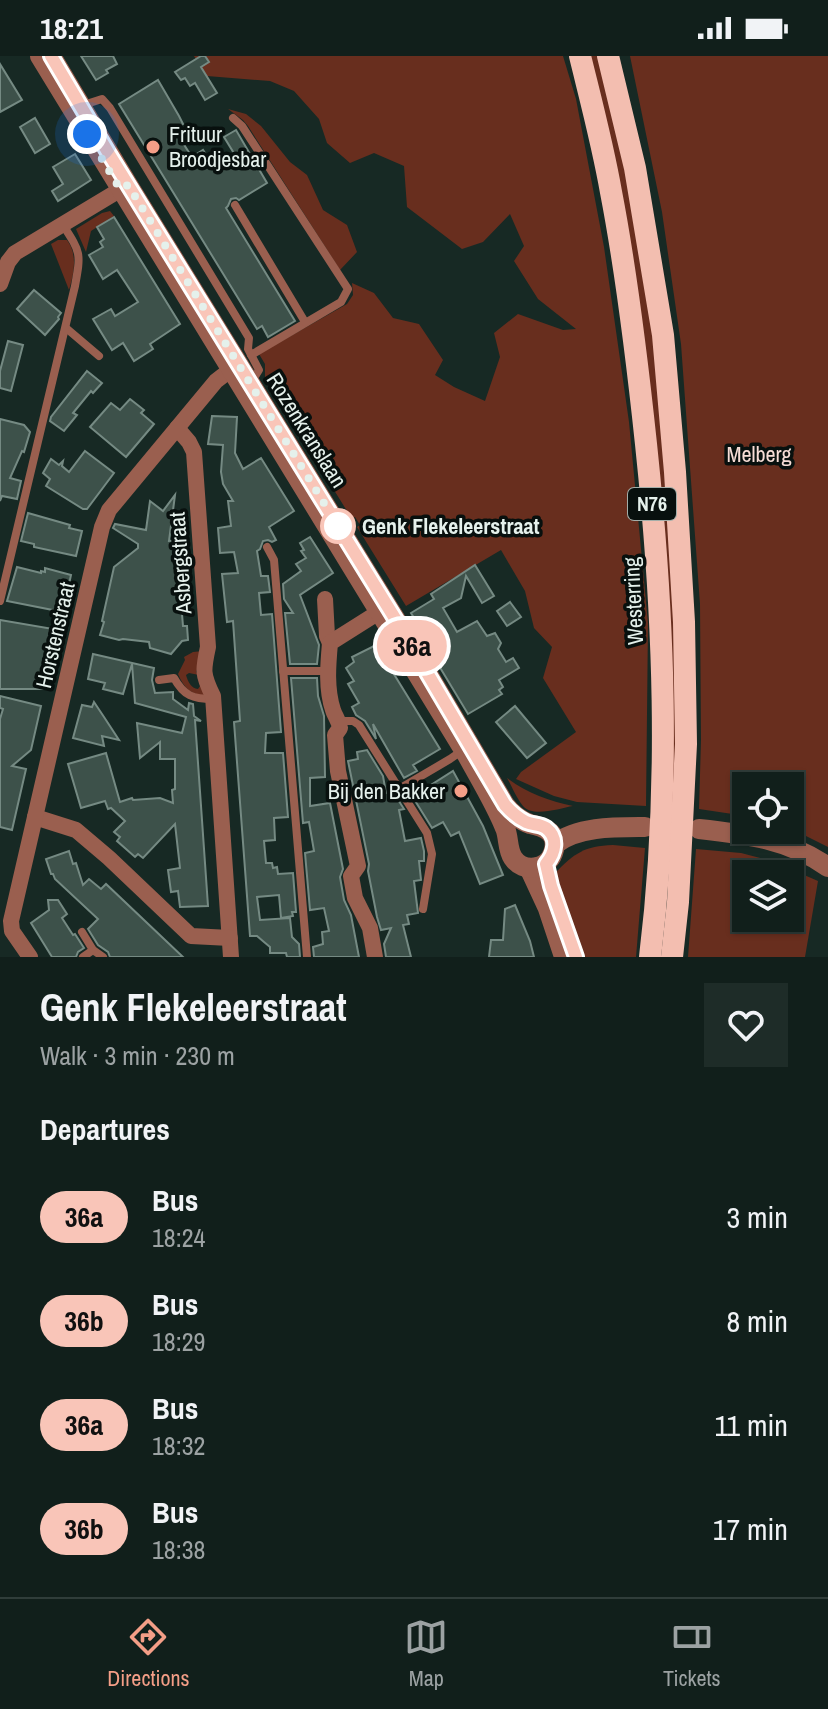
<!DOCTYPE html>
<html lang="en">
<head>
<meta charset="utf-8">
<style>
	body { margin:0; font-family:"Archivo Narrow",sans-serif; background:#1e2c28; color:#f1f3f6; height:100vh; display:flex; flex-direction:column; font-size:30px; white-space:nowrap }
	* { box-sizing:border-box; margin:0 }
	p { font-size:26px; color:#9ca2a3 }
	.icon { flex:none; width:44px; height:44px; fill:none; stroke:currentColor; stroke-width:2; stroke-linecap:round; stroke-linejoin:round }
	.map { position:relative; height:901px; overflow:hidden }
	.sheet { display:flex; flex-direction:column; background:#111f1b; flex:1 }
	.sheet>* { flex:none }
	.badge { padding:0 16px; border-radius:26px; font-size:28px; line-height:52px }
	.controls { position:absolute; left:732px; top:716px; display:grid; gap:16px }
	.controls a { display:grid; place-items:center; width:72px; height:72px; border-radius:0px; background:#111f1b; box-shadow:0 2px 6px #0004,0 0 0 2px #303d3a; font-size:40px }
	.you { position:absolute; width:40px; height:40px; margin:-20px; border:6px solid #fff; border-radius:50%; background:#1a73e8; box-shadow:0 0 0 12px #1a73e833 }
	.map>.badge { position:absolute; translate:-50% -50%; box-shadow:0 0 0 4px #fff }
	h2 { padding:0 40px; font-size:30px; line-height:72px }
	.round { display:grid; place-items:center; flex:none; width:84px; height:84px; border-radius:0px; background:#1e2c28 }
	.headline { display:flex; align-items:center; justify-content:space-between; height:136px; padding:0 40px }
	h1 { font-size:38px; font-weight:700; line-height:60px }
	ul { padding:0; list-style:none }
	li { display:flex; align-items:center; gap:24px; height:104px; padding:0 40px }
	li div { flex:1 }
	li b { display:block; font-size:30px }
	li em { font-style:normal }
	li .badge { min-width:88px; font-weight:700; text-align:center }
	.status { display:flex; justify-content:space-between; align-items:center; height:56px; padding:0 40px; background:#111f1b; direction:ltr }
	.status svg { height:22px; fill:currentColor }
	.dock { display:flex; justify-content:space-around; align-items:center; height:112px; border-top:2px solid #303d3a; background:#111f1b; font-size:22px; color:#9ca2a3 }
	.dock a { display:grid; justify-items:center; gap:4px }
	.dock .active { color:#f49e87 }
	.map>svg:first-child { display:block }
</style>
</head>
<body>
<div class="status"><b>18:21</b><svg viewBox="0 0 49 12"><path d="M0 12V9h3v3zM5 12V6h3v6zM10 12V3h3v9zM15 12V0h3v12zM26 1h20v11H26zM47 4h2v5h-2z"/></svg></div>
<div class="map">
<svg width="828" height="901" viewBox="0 0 828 901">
	<rect width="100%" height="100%" fill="#172924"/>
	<g fill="#682e1e" fill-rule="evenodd">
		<path d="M 194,0 L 563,0 L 576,43 L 604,191 L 629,366 L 648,567 L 646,750 L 577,746 L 554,740 L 516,723 L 521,716 L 576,676 L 543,622 L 552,591 L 534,572 L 525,535 L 501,494 L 406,550 L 357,471 L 360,469 L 355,461 L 352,463 L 265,323 L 265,308 L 259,298 L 347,248 L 353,239 L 352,227 L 374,237 L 393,262 L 419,268 L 443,304 L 435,319 L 454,331 L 485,345 L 500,301 L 494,277 L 518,258 L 563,274 L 576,273 L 538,243 L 514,205 L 524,190 L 510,158 L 483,186 L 462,193 L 407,151 L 404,110 L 374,97 L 350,107 L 327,87 L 319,63 L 294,35 L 270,25 L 207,20 Z"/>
		<path d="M 589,0 L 599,0 L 630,135 L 654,283 L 662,349 L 677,605 L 675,753 L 672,752 L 672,601 Z"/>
		<path d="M 630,0 L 828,0 L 828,791 L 790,772 L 790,730 L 746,730 L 746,760 L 699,753 L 701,684 L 700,548 L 681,288 L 662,156 Z"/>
		<path d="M 228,53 L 246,58 L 261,70 L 290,106 L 307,119 L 323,154 L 347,169 L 357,196 L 340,214 L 248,70 L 243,64 Z"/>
		<path d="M 110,155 L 114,160 L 91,175 L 86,196 L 76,173 L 102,157 Z"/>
		<path d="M 58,184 L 67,184 C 78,199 74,217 69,234 L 51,188 Z"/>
		<path d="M 203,595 L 196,616 L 199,619 L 189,617 L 186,619 C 188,626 191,632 198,633 L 202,627 L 206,640 C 190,638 185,633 178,618 L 185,604 L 184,601 L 193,596 Z"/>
		<path d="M 507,722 C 527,737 549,745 573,750 C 560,752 533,762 523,750 C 517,743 512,731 507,722 Z"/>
		<path d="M 613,789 L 645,792 L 636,901 L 580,901 L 555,817 C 575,797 584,790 613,789 Z"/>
		<path d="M 696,793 L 741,797 L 772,805 L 818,825 L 805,901 L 688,901 ZM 746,818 L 790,818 L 790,862 L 746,862 Z"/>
	</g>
	<g fill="#3d514a" stroke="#758a83" stroke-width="2">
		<path d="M 81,0 L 113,0 L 117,8 L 106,14 L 108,17 L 96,24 Z"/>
		<path d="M 201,0 L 205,0 L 209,6 L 201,11 L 217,37 L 205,44 L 195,27 L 190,30 L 185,22 L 181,24 L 175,16 Z"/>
		<path d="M 0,8 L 22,44 L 0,56 Z"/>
		<path d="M 158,24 L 179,60 L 183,68 L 180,70 L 186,80 L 181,84 L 192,101 L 203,94 L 214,111 L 235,99 L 224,81 L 236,74 L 267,127 L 239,144 L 236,142 L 231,143 L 228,150 L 226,152 L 295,265 L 268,281 L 262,270 L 257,273 L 119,48 Z"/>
		<path d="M 35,62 L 50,88 L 35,97 L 20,71 Z"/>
		<path d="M 75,98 L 91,124 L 58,145 L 52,135 L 63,128 L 53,111 Z"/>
		<path d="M 114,161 L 180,268 L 150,288 L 153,293 L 134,305 L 123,287 L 112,294 L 93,263 L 111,253 L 115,260 L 138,246 L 117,214 L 103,223 L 89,199 L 103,191 L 100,186 L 104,183 L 97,171 Z"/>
		<path d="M 34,234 L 61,257 L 58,261 L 59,263 L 45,279 L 17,253 Z"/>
		<path d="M 8,285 L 23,289 L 11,335 L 0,332 L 0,315 Z"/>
		<path d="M 87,315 L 102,327 L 93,337 L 91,335 L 73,357 L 77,359 L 64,375 L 50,365 L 51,361 Z"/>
		<path d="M 130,343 L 144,354 L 141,357 L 154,368 L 126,401 L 90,371 L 111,347 L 120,354 Z"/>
		<path d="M 212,360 L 237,361 L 235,397 L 243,413 L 261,402 L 294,455 L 269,471 L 276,484 L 272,486 L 268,484 L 263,485 L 260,493 L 257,495 L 261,520 L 268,520 L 270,536 L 259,537 L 261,559 L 272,558 L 281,676 L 266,677 L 265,697 L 283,697 L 288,761 L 274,762 L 275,784 L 264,785 L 266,807 L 272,807 L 273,812 L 277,811 L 278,818 L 293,817 L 296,856 L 292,856 L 293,860 L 281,862 L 279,839 L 257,841 L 260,864 L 290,862 L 292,881 L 299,888 L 300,901 L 287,901 L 286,897 L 270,897 L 270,891 L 264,886 L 257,880 L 250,880 L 234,666 L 240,665 L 233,565 L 227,566 L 222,518 L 238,517 L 234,496 L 220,497 L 218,472 L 231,470 L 228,445 L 233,445 L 223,428 L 221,416 L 223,389 L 208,388 Z"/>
		<path d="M 0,363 L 24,369 L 30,376 L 24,396 L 22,395 L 10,422 L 21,425 L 17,443 L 2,440 L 0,445 Z"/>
		<path d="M 85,395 L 114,417 L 87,453 L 83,453 L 46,430 L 50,423 L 43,417 L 51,403 L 59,409 L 63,405 L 62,410 L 69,416 Z"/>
		<path d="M 175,439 L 169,485 L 181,484 L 186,546 L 181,546 L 183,570 L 187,570 L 188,584 L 182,585 L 171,598 L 150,592 L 149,586 L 123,583 L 119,584 L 100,579 L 104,566 L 102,565 L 114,511 L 138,492 L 138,488 L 113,472 L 115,468 L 146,474 L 150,445 L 163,455 Z"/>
		<path d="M 28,457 L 70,469 L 69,472 L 82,475 L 76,500 L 34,491 L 34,488 L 21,485 Z"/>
		<path d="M 310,481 L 333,517 L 300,539 L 319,589 L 317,608 L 290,608 L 285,557 L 293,557 L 284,543 L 283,528 L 301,515 L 296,508 L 306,502 L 301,495 L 304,494 L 300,487 Z"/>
		<path d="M 475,509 L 494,540 L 482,547 L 466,520 L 461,542 L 443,552 L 457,576 L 477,565 L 487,580 L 495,577 L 501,587 L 498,593 L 506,606 L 513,602 L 519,612 L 499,624 L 503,631 L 499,634 L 502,638 L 468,658 L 424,585 L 427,583 L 411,557 L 434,543 L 431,538 Z"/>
		<path d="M 17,511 L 41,517 L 41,515 L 45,516 L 45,512 L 71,519 L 63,556 L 7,545 Z"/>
		<path d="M 510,546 L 521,561 L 507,570 L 497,555 Z"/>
		<path d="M 0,564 L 59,574 L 46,633 L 0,633 Z"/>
		<path d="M 376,589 L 440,693 L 413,709 L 417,715 L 404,722 L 373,668 L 376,683 L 365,665 L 356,659 L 352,651 L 359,647 L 348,628 L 354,625 L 346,612 L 354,606 L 352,601 Z"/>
		<path d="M 93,598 L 154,612 L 152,624 L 155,637 L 173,636 L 173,643 L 188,654 L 189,647 L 193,648 L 194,660 L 201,665 L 195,664 L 208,850 L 180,851 L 178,835 L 171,836 L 168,814 L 180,812 L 175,768 L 143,802 L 138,798 L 135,801 L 117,785 L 120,781 L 114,776 L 125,765 L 111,752 L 108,753 L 105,745 L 81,752 L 68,708 L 106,697 L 120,746 L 132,742 L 133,744 L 160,742 L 173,747 L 172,734 L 175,733 L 175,703 L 160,703 L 160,686 L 140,702 L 137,667 L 182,677 L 186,661 L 135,647 L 132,608 L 123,638 L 103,633 L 105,627 L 88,623 Z"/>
		<path d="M 291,622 L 317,622 L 318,640 L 324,660 L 325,721 L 310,722 L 310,750 L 330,747 L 343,813 L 340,821 L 344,844 L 351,859 L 359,901 L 314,901 L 313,891 L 323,888 L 322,876 L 329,875 L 324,852 L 310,854 L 305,797 L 314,795 L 309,766 L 303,767 Z"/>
		<path d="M 0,640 L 41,650 L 31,694 L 12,710 L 26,713 L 12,774 L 0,771 L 0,663 L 3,653 L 0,652 Z"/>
		<path d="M 94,646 L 104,661 L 119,684 L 102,680 L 104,690 L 73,682 L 82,649 L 92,651 Z"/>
		<path d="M 515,650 L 546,687 L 527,702 L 496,666 Z"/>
		<path d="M 367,694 L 383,720 L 386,737 L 393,736 L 404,753 L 399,754 L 405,785 L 421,782 L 424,795 L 424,805 L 419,805 L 421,824 L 414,825 L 418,857 L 407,859 L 409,868 L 403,869 L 411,901 L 386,901 L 384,888 L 391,872 L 381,874 L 377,861 L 368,815 L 369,808 L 348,705 L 358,703 L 357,696 Z"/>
		<path d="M 453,715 L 483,770 L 503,819 L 480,828 L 459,776 L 451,780 L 443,766 L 432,772 L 409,735 L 423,727 L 426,732 Z"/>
		<path d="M 69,795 L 73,808 L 76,807 L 83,829 L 89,823 L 101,833 L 106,828 L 183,901 L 110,901 L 108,896 L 98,889 L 88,873 L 98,863 L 55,823 L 53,818 L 51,818 L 46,803 Z"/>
		<path d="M 48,844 L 58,844 L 67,858 L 62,862 L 73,879 L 75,878 L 84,892 L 78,896 L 76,901 L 52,901 L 31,867 L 49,854 Z"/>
		<path d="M 515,849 L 530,885 L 534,901 L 489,901 L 491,884 L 503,884 L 505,853 Z"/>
	</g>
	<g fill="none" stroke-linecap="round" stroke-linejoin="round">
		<g stroke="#9a5f4f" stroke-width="8">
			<path d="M 80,50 L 102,43 L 110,52 L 249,282 L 248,293 L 259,314 L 251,327"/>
			<path d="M 233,62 L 242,70 L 348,233 L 341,246 L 251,299"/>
			<path d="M 235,149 L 305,266"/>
			<path d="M 66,272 L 99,300"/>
			<path d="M 267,491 L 274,504 L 307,901"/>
			<path d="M 0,545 L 75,230 C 81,197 81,197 63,169"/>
			<path d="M 283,615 L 328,615"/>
			<path d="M 159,624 L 174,622 C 184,640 193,643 213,643"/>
			<path d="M 339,665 L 353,665 L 359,669 L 427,777 L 432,798 L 423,853"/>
			<path d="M 399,733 L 450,703 L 463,694"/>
			<path d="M 82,876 L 93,894 L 103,901"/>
			<path d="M 83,901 L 93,894"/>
		</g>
		<g stroke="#9a5f4f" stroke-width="16">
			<path d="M 0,228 L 8,206 L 15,197 L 128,129"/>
			<path d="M 177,372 L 189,386 L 194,396 L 208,591 C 203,614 202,618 213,640 L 231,901"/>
			<path d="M 325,543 L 327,580 L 330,587"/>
			<path d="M 35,761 L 76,774 L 109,802 L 191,880 L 230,882"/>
			<path d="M 546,808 L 551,830 L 576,901"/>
			<path d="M 527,812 L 546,853 L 562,901"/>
			<path d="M 30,901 L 12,875 L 11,865 L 102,471 L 109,454 L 216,325 L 238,308"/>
			<path d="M 375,901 L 370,872 L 355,842 L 351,820 L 358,810 L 338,715 L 335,679 L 340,672 C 339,664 335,661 333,654 C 326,633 328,609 330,587 L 387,551"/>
		</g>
		<g stroke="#9a5f4f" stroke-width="20">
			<path d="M 40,0 L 467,699 C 480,723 495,747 505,772 C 509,781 507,793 513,802 C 523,817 547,814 553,797 C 560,777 545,771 530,768 C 521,765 511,757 505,749 L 399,569 L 128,129 L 51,0"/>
			<path d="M 699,773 C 746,778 788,783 828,811"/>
			<path d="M 555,788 C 578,770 616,771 645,771"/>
		</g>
		<g stroke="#f3beb0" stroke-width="22">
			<path d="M 580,0 C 591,45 603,90 611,136 C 627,219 637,303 646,388 C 664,558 671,730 650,901"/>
			<path d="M 608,0 L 635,112 L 663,279 L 675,416 L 684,566 L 686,688 L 678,846 L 672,901"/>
		</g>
	</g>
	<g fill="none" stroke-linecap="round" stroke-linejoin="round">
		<defs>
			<path id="line" d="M 51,0 L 109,98 L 399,569 L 505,749 C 511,756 518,762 526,766 C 533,769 540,768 546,772 C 559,782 555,797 546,808 L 551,830 L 576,901"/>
		</defs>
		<use href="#line" stroke="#fff" stroke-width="18"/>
		<use href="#line" stroke="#f9c5b8" stroke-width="12"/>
		<path stroke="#e5f1ec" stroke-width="8" stroke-dasharray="0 14.4" d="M 87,78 L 120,133 L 128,129 L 338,470"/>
	</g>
	<g fill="#f49e87" stroke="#08100e" stroke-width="3">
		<circle cx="153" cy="91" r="8"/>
		<circle cx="461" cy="735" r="8"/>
	</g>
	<circle fill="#fff" stroke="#f9c5b8" stroke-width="4" cx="338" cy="470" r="16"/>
	<g text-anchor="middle" stroke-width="7" stroke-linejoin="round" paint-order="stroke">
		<rect fill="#08100e" stroke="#a3aea9" stroke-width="2" x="628" y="432" width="48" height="32" rx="6"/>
		<g font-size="20" font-weight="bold" fill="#e5f1ec">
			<text x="652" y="455">N76</text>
		</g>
		<g font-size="22" fill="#e5f1ec" stroke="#08100e" text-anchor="start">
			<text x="169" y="86">Frituur<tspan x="169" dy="25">Broodjesbar</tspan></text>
			<text x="445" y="743" text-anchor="end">Bij den Bakker</text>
		</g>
		<g font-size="22" fill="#e5f1ec" stroke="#08100e">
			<text transform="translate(307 374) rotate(58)" y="8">Rozenkranslaan</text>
			<text transform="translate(180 507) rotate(-94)" y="8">Asbergstraat</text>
			<text transform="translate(633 545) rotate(-93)" y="8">Westerring</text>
			<text transform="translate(55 579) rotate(-77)" y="8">Horstenstraat</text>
		</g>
		<g font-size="22" fill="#f7ddd6" stroke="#08100e">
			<text x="759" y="406">Melberg</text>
		</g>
		<g font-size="22" font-weight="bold" fill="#e5f1ec" stroke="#08100e" text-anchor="start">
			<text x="362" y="478">Genk Flekeleerstraat</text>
		</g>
	</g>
</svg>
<div class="controls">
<a><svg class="icon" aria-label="locate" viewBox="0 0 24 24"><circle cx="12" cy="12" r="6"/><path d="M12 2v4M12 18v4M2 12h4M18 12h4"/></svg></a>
<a><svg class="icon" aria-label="layers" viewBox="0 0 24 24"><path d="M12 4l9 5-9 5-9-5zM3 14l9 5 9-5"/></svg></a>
</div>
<div class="you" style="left:87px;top:78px"></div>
<b class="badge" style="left:412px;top:590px;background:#f9c5b8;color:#111">36a</b>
</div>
<section class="sheet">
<div class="headline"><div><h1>Genk Flekeleerstraat</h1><p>Walk · 3 min · 230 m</p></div><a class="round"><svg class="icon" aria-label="heart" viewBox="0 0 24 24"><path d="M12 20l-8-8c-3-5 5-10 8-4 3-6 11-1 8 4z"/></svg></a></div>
<h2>Departures</h2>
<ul>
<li><span class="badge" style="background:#f9c5b8;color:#111">36a</span><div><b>Bus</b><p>18:24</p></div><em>3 min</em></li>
<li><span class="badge" style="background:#f9c5b8;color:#111">36b</span><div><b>Bus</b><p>18:29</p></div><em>8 min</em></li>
<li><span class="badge" style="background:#f9c5b8;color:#111">36a</span><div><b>Bus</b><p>18:32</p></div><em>11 min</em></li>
<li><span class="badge" style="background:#f9c5b8;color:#111">36b</span><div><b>Bus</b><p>18:38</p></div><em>17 min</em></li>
</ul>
</section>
<nav class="dock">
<a class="active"><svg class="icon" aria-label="directions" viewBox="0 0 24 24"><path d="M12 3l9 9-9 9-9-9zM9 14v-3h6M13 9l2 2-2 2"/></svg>Directions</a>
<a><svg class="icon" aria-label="map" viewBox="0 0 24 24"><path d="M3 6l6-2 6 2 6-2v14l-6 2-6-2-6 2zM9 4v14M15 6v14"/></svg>Map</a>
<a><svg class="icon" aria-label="tickets" viewBox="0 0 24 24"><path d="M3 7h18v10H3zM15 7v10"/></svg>Tickets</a>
</nav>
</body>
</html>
